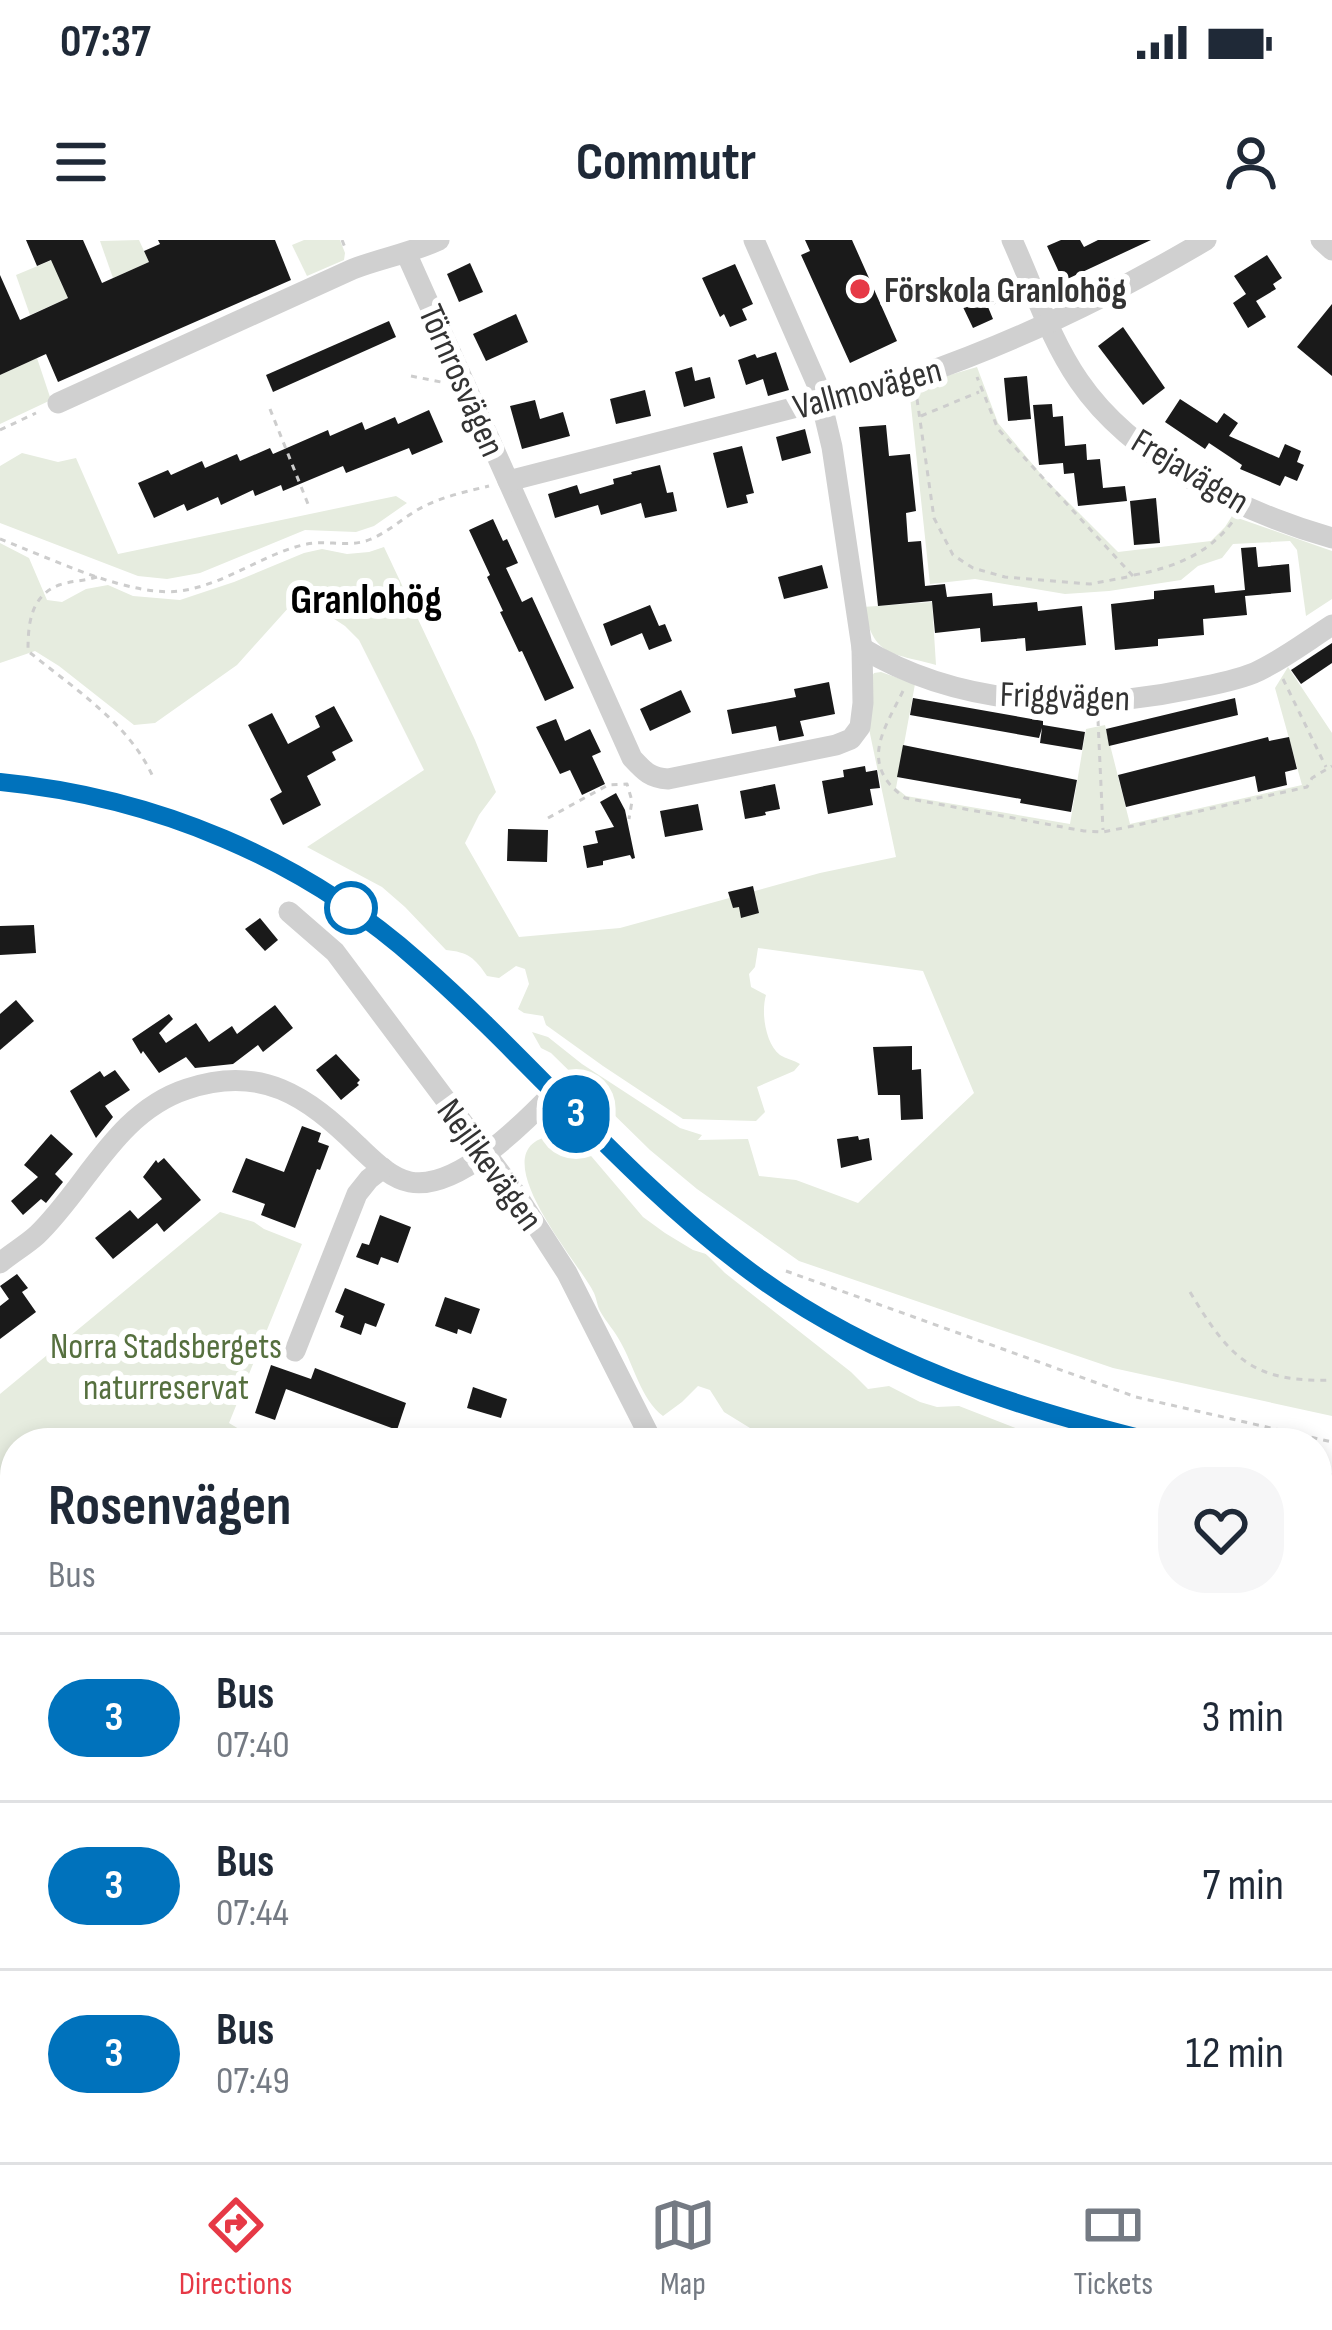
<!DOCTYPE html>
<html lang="en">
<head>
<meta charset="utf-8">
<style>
	body { margin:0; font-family:"Sofia Sans Condensed",sans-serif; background:#f6f6f7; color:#1f2937; height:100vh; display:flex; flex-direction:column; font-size:45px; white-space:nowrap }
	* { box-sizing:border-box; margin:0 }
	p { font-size:39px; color:#747a83 }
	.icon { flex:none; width:66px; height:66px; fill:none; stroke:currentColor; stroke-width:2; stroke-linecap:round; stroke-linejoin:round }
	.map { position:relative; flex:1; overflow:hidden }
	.details { position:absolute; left:0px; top:1188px; width:1332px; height:735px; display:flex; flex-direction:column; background:#fff; border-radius:48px 48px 0 0; box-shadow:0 6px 18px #0003 }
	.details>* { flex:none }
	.badge { padding:0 24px; border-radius:39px; font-size:42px; line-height:78px }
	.map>.badge { position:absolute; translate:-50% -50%; box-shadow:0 0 0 6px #fff }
	.round { display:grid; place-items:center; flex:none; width:126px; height:126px; border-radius:48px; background:#f6f6f7 }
	.summary { display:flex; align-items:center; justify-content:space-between; height:204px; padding:0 48px }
	h1 { font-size:57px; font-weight:700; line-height:90px }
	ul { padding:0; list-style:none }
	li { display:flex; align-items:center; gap:36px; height:168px; padding:0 48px; border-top:3px solid #e0e1e3 }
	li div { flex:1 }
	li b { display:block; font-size:45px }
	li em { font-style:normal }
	li .badge { min-width:132px; font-weight:700; text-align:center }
	.status { display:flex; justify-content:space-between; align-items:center; height:84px; padding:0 60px; background:#fff; direction:ltr }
	.status svg { height:33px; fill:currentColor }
	header { display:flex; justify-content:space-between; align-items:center; height:156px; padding:0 48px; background:#fff; font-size:54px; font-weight:700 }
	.tab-bar { display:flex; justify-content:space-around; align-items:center; height:168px; border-top:3px solid #e0e1e3; background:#fff; font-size:33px; color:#747a83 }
	.tab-bar a { display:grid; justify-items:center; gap:6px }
	.tab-bar .current { color:#e63946 }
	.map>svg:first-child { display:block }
</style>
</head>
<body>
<div class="status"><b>07:37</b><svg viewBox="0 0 49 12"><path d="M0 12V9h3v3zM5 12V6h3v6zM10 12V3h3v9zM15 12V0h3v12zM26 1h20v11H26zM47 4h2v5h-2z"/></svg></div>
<header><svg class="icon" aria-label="menu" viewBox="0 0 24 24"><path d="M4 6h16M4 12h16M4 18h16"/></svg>Commutr<svg class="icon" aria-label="person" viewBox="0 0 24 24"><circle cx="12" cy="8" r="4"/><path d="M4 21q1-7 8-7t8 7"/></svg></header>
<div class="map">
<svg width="1332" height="1922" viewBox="0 0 1332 1922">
	<rect width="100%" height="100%" fill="#fff"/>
	<g fill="#e6ecdf">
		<path d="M 139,0 L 149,22 L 113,38 L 100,1 Z"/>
		<path d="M 304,0 L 340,0 L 345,13 L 344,20 L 307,36 L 292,5 Z"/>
		<path d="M 52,20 L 68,58 L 30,75 L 16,35 Z"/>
		<path d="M 37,118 L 51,160 L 0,184 L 0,135 Z"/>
		<path d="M 977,127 L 998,183 L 1045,239 L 1118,312 L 1211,301 L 1225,287 L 1232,276 L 1332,311 L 1332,359 L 1306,376 L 1297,310 L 1290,301 L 1233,304 L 1222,318 L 1198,326 L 1181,340 L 1109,351 L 1065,354 L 975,339 L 930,344 L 909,147 Z"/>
		<path d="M 22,213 L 58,222 L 76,218 L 118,314 L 396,256 L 407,263 L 374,286 L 356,292 L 305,290 L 200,333 L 167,339 L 138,336 L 0,283 L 0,226 Z"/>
		<path d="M 0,303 L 29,318 L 47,360 L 62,362 L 86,349 L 108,345 L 133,356 L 180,360 L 234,342 L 304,313 L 322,309 L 347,314 L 369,312 L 384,307 L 475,500 L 496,552 L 479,575 L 465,603 L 519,697 L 620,688 L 820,633 L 896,617 L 869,489 L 868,443 L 874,433 L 881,432 L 915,444 L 896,548 L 906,556 L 1070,584 L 1086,489 L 1105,485 L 1130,584 L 1302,545 L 1275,448 L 1288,427 L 1332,493 L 1332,1176 L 1113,1128 L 799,1021 L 697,949 L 650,910 L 551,813 L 541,808 L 532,792 L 548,797 L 582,824 L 680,888 L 702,895 L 698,900 L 748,899 L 759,936 L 796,940 L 858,963 L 974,853 L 923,731 L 758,708 L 755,727 L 749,734 L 751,747 L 766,755 C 761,772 765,803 780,815 C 786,819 794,820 800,824 L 794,831 L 757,847 L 765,872 L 756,881 L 683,879 L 603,826 L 546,785 L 543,776 L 524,773 L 518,769 L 529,744 L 525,729 L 516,726 L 499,738 L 487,736 C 475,718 468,712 446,710 L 405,667 L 382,647 L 307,607 L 424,530 L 359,400 L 345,386 L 299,356 L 237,425 L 155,483 L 134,485 L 59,426 L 35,411 L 0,423 Z"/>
		<path d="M 932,362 L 936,425 C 890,412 875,418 863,367 Z"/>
		<path d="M 559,895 L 580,903 L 643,977 L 665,993 L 693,1010 L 706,1014 L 725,1033 L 851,1132 L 868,1149 L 889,1146 L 920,1162 L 937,1167 L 959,1166 L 1054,1203 L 754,1203 L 750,1188 L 724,1172 L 710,1150 L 698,1146 L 682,1162 L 663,1176 C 641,1159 634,1126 621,1103 C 615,1091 606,1082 600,1071 C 597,1065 597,1060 594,1053 C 580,1023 470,901 559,895 Z"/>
		<path d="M 220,972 L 254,982 L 264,989 L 302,1004 L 229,1183 L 249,1195 L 247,1203 L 15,1203 L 15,1908 L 826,1908 L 828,1922 L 0,1922 L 0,1154 Z"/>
		<path d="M 1317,1268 L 1332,1271 L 1332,1398 L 1317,1403 Z"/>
		<path d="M 1317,1479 L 1332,1479 L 1332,1922 L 1089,1922 L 1092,1908 L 1317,1908 Z"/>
	</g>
	<g fill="#1a1a1a">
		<path d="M 26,0 L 83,0 L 102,43 L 149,22 L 144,11 L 160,4 L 158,0 L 275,0 L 291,40 L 58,142 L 46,114 L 0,135 L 0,35 L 20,80 L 68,58 L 51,20 L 37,26 Z"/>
		<path d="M 805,0 L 852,0 L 897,101 L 850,123 L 801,15 L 810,11 Z"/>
		<path d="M 1061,0 L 1080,0 L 1084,7 L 1098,0 L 1151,0 L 1063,41 L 1047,6 Z"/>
		<path d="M 1267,15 L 1282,38 L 1273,44 L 1276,49 L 1256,61 L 1266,77 L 1248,88 L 1233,63 L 1246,54 L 1234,36 Z"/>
		<path d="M 470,23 L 483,52 L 459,62 L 447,34 Z"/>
		<path d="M 735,24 L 753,64 L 742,69 L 747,80 L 730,87 L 724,74 L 720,77 L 702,38 Z"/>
		<path d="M 993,43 L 1002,61 L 988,67 L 993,79 L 973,88 L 962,65 L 973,60 L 970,54 Z"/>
		<path d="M 1332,64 L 1332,136 L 1297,107 Z"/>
		<path d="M 516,74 L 528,102 L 486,121 L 473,94 Z"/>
		<path d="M 389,81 L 396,97 L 273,152 L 266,135 Z"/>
		<path d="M 1123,87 L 1165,148 L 1143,165 L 1098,106 Z"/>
		<path d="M 776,112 L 789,150 L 768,156 L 763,139 L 746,145 L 738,120 L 755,114 L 757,118 Z"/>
		<path d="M 692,127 L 695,141 L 710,137 L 715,158 L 684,167 L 675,132 Z"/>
		<path d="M 1027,136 L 1031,179 L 1008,181 L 1004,138 Z"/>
		<path d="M 645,150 L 651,176 L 616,184 L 610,159 Z"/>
		<path d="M 1180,159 L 1217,183 L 1224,173 L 1238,183 L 1229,196 L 1279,218 L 1285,204 L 1301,211 L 1297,222 L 1304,225 L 1297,241 L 1285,236 L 1280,246 L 1240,229 L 1242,225 L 1209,203 L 1205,209 L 1165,182 Z"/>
		<path d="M 535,160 L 540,179 L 563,172 L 570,196 L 522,209 L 510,166 Z"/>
		<path d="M 1052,164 L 1053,177 L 1063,176 L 1065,206 L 1086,204 L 1087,220 L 1100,219 L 1103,248 L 1125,246 L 1127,261 L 1078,266 L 1074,233 L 1064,234 L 1063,223 L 1039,225 L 1033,165 Z"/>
		<path d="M 429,170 L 443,202 L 412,215 L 409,208 L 346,233 L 343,226 L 283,251 L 281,245 L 255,256 L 253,250 L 221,265 L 218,257 L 187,271 L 184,264 L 154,278 L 138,243 L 168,230 L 171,235 L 202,221 L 205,228 L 237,214 L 240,221 L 270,208 L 273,214 L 328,190 L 330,196 L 362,182 L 365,190 L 395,177 L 398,184 Z"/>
		<path d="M 886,185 L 889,216 L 910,214 L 916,271 L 906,273 L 908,302 L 921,301 L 925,346 L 945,344 L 947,357 L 992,353 L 993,366 L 1037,362 L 1038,371 L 1082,366 L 1086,405 L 1026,411 L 1025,398 L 981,402 L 980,388 L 935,393 L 932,361 L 878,366 L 859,187 Z"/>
		<path d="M 805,189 L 811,213 L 782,221 L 776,197 Z"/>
		<path d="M 742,206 L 754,253 L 746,255 L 748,263 L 727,268 L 713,213 Z"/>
		<path d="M 660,225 L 667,253 L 673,252 L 677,271 L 645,278 L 641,263 L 601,275 L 598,265 L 555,278 L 548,254 L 577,245 L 580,254 L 614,244 L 613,239 L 632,234 L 631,232 Z"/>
		<path d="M 1156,258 L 1160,303 L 1134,305 L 1130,261 Z"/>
		<path d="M 493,279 L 503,301 L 507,299 L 518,323 L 506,328 L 522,362 L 532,357 L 574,448 L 545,461 L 522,411 L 519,412 L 500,372 L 503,371 L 487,337 L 490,335 L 469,290 Z"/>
		<path d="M 1256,307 L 1258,327 L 1289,324 L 1291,352 L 1245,356 L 1247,375 L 1203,379 L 1204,395 L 1158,399 L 1158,406 L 1115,410 L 1111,364 L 1154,359 L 1154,351 L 1214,345 L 1215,353 L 1245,350 L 1241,308 Z"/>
		<path d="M 822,325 L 828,348 L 784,359 L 778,337 Z"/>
		<path d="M 650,365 L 659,386 L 665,384 L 672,401 L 649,410 L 642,393 L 611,406 L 603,384 Z"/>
		<path d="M 1332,403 L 1332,423 L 1301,444 L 1291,430 Z"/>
		<path d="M 829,442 L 835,474 L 800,481 L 804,496 L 779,501 L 776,486 L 732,494 L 727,470 L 796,457 L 794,449 Z"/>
		<path d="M 681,450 L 691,472 L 650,491 L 640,469 Z"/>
		<path d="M 913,458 L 1043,481 L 1043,485 L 1085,492 L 1082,510 L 1040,503 L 1042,488 L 1039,498 L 910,475 Z"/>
		<path d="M 1235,458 L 1238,475 L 1109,506 L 1106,489 Z"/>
		<path d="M 334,466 L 353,501 L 332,512 L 336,520 L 307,536 L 321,565 L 283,585 L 270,559 L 282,552 L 248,485 L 272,473 L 288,504 L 320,487 L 315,476 Z"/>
		<path d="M 556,479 L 565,501 L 590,489 L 601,512 L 592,516 L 605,544 L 582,555 L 570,530 L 560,534 L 536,487 Z"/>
		<path d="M 1268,497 L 1269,501 L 1289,497 L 1297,529 L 1285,532 L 1287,545 L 1258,552 L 1255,536 L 1126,567 L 1118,535 Z"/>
		<path d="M 903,505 L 1077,540 L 1071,572 L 1020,563 L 1021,559 L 897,537 Z"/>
		<path d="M 865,526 L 866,532 L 877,530 L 880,548 L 870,549 L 873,565 L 828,574 L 822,541 L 844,537 L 843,530 Z"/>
		<path d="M 775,544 L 780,569 L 765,572 L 766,575 L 745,579 L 740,551 Z"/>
		<path d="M 616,553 L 625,570 L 635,618 L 632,619 L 630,615 L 603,621 L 603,625 L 587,628 L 583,606 L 598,603 L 595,591 L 614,587 L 600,562 Z"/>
		<path d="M 698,564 L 703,590 L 665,597 L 660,571 Z"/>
		<path d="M 508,589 L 548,590 L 547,622 L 507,621 Z"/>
		<path d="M 753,646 L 759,673 L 741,678 L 739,667 L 733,668 L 728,652 Z"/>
		<path d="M 260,678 L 278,700 L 265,711 L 245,689 Z"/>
		<path d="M 34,685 L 36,713 L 0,715 L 0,686 Z"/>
		<path d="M 16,760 L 34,781 L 0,810 L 0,774 Z"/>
		<path d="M 275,765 L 293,788 L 263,812 L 258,805 L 233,824 L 195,828 L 186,817 L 159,833 L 143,811 L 141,814 L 132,799 L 169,774 L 173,779 L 159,793 L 166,803 L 196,783 L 209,802 L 232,786 L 237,794 Z"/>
		<path d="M 912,806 L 912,830 L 921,829 L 923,879 L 901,880 L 900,855 L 878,855 L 873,807 Z"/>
		<path d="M 336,814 L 360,840 L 357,843 L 359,845 L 341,860 L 316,830 Z"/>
		<path d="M 115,830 L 130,850 L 105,866 L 113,877 L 96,898 L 70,851 L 100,831 L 104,837 Z"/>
		<path d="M 302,886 L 321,893 L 318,902 L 329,906 L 320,930 L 317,929 L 295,988 L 261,975 L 265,964 L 232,952 L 246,918 L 284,932 Z"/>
		<path d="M 51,894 L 73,914 L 55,934 L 63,942 L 46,963 L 41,959 L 23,975 L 11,961 L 38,937 L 24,925 Z"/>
		<path d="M 858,896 L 859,900 L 869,898 L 872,920 L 841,928 L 837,899 Z"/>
		<path d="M 164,918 L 201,960 L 164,992 L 157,983 L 113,1019 L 95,998 L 130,970 L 138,979 L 162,959 L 143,937 L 156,920 L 158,923 Z"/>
		<path d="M 380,975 L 411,987 L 398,1023 L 381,1017 L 378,1025 L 356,1017 L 362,1003 L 369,1005 Z"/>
		<path d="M 17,1034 L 28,1048 L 22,1052 L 36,1072 L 0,1099 L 0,1066 L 9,1059 L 0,1046 Z"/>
		<path d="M 345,1048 L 385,1064 L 376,1087 L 365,1083 L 361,1095 L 340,1087 L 344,1076 L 335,1072 Z"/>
		<path d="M 445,1057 L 480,1069 L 471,1094 L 458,1089 L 457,1094 L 435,1086 Z"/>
		<path d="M 271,1125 L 311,1139 L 315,1128 L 406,1163 L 397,1190 L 286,1149 L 275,1180 L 255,1173 Z"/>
		<path d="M 473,1147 L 507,1159 L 501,1178 L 467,1168 Z"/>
	</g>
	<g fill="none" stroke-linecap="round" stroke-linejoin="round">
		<g stroke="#cdcdcd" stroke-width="3" stroke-dasharray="6 6" stroke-linecap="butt">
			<path d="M 342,0 L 346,10"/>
			<path d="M 411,136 L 441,142"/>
			<path d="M 917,159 L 934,278 L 953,315 L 973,328 L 1005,337 L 1090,344 L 1133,336 L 998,189 L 977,137"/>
			<path d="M 270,169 L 308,264"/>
			<path d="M 921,176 L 979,152"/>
			<path d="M 0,190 L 36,173"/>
			<path d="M 0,299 C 48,317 136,361 186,350 C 229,342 265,313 307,304 C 328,300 351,308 371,299 C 388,292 403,278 419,269 C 440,257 465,252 489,246"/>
			<path d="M 1134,335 C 1173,328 1209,314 1233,281"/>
			<path d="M 97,337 C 84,341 70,341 59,345 C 30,356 28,385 28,411 C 73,448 129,483 153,537"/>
			<path d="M 1283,439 L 1326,527"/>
			<path d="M 903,451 C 884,490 858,524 905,558 L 1084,591 L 1103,592 L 1133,586 L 1307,547 L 1312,538 L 1332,526"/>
			<path d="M 1098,480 L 1103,590"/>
			<path d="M 548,578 L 608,545 L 627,544 L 632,561 L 629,579"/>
			<path d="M 786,1031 L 1136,1157 L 1332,1202"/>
			<path d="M 1190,1052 C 1229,1117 1252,1143 1332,1140"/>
			<path d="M 1317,1414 L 1332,1410"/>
			<path d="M 1317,1472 L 1332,1472"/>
			<path d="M 1317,1898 L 1332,1902"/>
			<path d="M 213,1922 L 220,1908"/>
			<path d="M 1247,1922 L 1259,1908"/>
		</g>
		<g stroke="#d0d0d0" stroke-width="21">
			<path d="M 1012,0 C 1033,46 1050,99 1079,141 C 1133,220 1242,272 1332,298"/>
			<path d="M 1321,0 L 1332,10"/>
			<path d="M 407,15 L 632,518 C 644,531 650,538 668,539 L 836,505 L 851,499 L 860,487 L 863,463 L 862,408 L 832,207 L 817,144 L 754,0"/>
			<path d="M 58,163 L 353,29 C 382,18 411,13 439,0"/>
			<path d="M 508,241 L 914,137 C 1016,102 1113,55 1206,0"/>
			<path d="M 862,408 C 959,467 1083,472 1191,449 C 1212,445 1234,441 1254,433 C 1281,421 1307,401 1332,385"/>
			<path d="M 0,542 C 135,556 269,602 377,687 C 441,737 499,797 557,854 C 611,908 662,964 722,1010 C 757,1038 796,1066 835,1087 C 935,1142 1049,1176 1160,1203"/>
			<path d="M 289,672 L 335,712 L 516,954 L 567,1033 L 653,1203"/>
			<path d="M 0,1023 C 12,1013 26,1005 37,995 C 87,947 116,872 187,849 C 261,824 307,856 358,906 C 373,920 390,938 410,942 C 457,951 524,883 554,852"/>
			<path d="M 295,1111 L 357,954 L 369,939 L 383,928"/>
			<path d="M 1317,1241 L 1332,1244"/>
			<path d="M 946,1922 L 946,1908"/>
		</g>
	</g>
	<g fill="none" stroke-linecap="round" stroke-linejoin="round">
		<defs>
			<path id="line" d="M 0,542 C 155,557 302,618 419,722 C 533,822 629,942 751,1032 C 871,1121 1016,1168 1160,1203"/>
		</defs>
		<use href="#line" stroke="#fff" stroke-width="27"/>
		<use href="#line" stroke="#0072bc" stroke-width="18"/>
	</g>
	<circle fill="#e63946" stroke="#fff" stroke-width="4.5" cx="860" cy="49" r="12"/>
	<circle fill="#fff" stroke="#0072bc" stroke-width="6" cx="351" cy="668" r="24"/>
	<g text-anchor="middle" stroke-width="12" stroke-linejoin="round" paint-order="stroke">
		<g font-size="36" font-weight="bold" fill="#333" stroke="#fff" text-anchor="start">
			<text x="884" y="62">Förskola Granlohög</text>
		</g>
		<g font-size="36" fill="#333" stroke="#fff">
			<text transform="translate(463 140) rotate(66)" y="13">Törnrosvägen</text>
			<text transform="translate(867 147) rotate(-15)" y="13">Vallmovägen</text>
			<text transform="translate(1191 230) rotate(31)" y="13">Frejavägen</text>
			<text transform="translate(1065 455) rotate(2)" y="13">Friggvägen</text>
			<text transform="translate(491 924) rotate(54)" y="13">Nejlikevägen</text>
		</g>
		<g font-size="36" fill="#56703f" stroke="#fff">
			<text x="166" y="1118">Norra Stadsbergets<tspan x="166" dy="41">naturreservat</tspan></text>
		</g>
		<g font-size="42" font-weight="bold" fill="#000" stroke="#fff">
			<text x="366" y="373">Granlohög</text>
		</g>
	</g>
</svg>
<b class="badge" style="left:576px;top:874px;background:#0072bc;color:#fff">3</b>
<section class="details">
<div class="summary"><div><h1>Rosenvägen</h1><p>Bus</p></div><a class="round"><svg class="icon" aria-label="heart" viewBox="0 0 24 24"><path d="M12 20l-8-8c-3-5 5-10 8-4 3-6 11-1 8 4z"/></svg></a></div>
<ul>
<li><span class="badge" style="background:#0072bc;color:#fff">3</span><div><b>Bus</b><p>07:40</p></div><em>3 min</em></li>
<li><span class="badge" style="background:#0072bc;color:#fff">3</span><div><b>Bus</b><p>07:44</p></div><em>7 min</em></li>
<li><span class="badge" style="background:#0072bc;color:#fff">3</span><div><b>Bus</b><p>07:49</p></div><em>12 min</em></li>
</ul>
</section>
</div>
<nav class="tab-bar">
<a class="current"><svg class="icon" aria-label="directions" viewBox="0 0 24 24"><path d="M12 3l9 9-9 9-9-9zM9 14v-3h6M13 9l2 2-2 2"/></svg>Directions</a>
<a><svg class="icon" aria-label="map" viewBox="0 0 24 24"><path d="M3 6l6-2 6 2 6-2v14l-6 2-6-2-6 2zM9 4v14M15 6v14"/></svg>Map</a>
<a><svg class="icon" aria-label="tickets" viewBox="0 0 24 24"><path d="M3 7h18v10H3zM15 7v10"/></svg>Tickets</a>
</nav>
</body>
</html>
